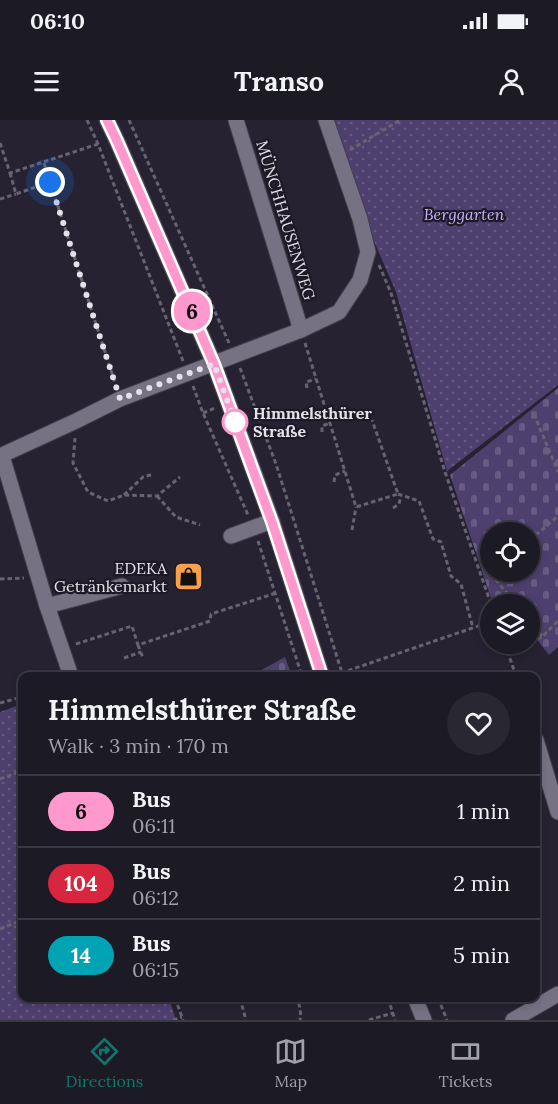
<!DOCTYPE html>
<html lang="en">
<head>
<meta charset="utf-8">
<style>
	body { margin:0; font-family:Lora,serif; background:#292732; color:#f1f3f6; height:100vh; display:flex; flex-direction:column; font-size:22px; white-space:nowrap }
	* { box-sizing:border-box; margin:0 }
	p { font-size:20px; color:#a0a1a7 }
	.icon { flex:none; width:33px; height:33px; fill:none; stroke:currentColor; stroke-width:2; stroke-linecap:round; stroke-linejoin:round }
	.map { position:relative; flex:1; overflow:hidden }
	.panel { position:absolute; left:18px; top:552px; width:522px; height:330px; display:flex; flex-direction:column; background:#1c1a25; border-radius:12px; box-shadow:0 3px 9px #0003,0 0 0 2px #3a3842 }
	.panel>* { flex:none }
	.badge { padding:0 12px; border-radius:20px; font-size:21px; line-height:39px }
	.tools { position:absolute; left:480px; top:402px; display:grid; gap:12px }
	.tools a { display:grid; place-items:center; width:60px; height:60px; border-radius:50%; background:#1c1a25; box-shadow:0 3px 9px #0003,0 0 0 2px #3a3842; font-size:30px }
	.you { position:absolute; width:30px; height:30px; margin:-15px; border:4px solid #fff; border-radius:50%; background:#1a73e8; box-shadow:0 0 0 9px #1a73e833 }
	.map>.badge { position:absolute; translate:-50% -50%; box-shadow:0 0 0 3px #fff }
	.round { display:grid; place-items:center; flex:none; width:63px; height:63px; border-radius:32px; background:#292732 }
	.overview { display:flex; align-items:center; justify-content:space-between; height:102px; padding:0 30px }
	h1 { font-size:28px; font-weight:700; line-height:45px }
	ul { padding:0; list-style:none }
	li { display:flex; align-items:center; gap:18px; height:72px; padding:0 30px; border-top:2px solid #3a3842 }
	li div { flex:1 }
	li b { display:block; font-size:22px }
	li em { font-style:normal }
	li .badge { min-width:66px; font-weight:700; text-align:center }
	.status { display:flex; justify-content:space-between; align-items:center; height:42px; padding:0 30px; background:#1c1a25; direction:ltr }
	.status svg { height:16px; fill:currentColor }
	header { display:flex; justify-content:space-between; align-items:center; height:78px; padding:0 30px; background:#1c1a25; font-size:27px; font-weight:700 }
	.menu { display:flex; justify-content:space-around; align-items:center; height:84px; border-top:2px solid #3a3842; background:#1c1a25; font-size:16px; color:#a0a1a7 }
	.menu a { display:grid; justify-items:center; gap:3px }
	.menu .on { color:#0f766e }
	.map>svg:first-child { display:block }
</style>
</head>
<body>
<div class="status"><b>06:10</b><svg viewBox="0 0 49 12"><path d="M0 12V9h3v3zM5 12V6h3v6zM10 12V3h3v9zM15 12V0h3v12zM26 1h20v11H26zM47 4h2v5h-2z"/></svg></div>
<header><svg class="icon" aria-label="menu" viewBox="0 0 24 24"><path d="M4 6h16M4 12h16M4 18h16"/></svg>Transo<svg class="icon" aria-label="person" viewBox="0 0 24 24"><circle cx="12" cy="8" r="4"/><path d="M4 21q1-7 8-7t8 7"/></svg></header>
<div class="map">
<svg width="558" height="900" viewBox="0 0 558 900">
	<defs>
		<pattern id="cemetery-stones" width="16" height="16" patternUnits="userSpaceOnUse" patternTransform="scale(1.5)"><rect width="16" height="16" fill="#4e406e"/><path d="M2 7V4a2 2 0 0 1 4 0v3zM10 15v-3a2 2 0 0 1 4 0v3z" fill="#675b83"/></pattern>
		<pattern id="garden-dots" width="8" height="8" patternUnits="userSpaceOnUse" patternTransform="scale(1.5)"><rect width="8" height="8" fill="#4e406e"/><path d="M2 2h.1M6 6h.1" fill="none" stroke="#675b83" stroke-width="1.8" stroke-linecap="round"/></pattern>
	</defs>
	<rect width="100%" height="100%" fill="#262231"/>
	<g fill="url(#cemetery-stones)" fill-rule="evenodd">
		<path d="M 558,268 L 558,527 L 549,535 L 531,512 L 530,512 L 530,484 L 493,484 L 450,355 ZM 490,412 L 530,412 L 530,452 L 490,452 Z"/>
		<path d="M 285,537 L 292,556 L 251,556 Z"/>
	</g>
	<g fill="url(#garden-dots)">
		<path d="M 331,0 L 558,0 L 558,265 L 447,351 L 396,172 L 364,98 Z"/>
		<path d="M 22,584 L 22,878 L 169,878 L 176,900 L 0,900 L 0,592 Z"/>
	</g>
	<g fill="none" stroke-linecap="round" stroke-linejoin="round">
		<defs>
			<g id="minor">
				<path d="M 107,0 L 117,21 L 214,244 L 272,401 L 322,556"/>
				<path d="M 236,0 L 301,210"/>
				<path d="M 0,336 L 76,301 L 120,279 L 301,210 L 339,192 L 360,160 L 368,132 L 360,99 L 326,0"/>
				<path d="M 2,336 L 47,486 L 71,556"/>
				<path d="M 231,416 L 272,401"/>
				<path d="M 47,486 L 122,466"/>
				<path d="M 536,620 L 558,692"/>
				<path d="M 415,878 L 424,900"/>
				<path d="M 513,900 L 558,874"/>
			</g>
		</defs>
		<use href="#minor" stroke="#423f4b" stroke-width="17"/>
		<g stroke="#676370" stroke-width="3" stroke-dasharray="4.5 3" stroke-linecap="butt">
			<path d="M 87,0 L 98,24 L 183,241"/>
			<path d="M 129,0 L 229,223"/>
			<path d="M 0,23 L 10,53 L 98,24"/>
			<path d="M 350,30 L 400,0"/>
			<path d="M 44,43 L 116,266"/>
			<path d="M 10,53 L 16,74 L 50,62"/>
			<path d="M 0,79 L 16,74"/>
			<path d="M 379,145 L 391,173 L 445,352 L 491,484"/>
			<path d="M 305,223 L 356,387 L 398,374 L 372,300"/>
			<path d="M 240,248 L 276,344 L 343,556"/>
			<path d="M 193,266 L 203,293 L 248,395"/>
			<path d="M 307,268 L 306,262 L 316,259"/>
			<path d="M 203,293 L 215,288"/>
			<path d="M 534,294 L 558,352"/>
			<path d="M 322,312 L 322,306 L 330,303"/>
			<path d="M 75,318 L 73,343 L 88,372 L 108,381 L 124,375 L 157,376 L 180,357"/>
			<path d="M 334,362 L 335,355 L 345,351"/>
			<path d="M 398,374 L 419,381 L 433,419 L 441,422 L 451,456 L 461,464 L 473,508"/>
			<path d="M 124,375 L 143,357 L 154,354"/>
			<path d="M 157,376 L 176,397 L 200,405"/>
			<path d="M 393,388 L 399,384 L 401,375"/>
			<path d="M 352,410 L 356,387"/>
			<path d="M 530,420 L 558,396"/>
			<path d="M 258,421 L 302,556"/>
			<path d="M 496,452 L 496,460 L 516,484"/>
			<path d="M 0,459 L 24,458"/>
			<path d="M 530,501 L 542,516"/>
			<path d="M 530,521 L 542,517 L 558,501"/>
			<path d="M 76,524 L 132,506 L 138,525 L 210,501 L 211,494 L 276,473"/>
			<path d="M 505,524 L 516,556"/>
			<path d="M 138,525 L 143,538"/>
			<path d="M 507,531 L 525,524"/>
			<path d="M 124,538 L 141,532"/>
			<path d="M 341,553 L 490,502"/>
			<path d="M 265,556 L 272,553 L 273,556"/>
			<path d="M 0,583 L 22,577"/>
			<path d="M 0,659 L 22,651"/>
			<path d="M 0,809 L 22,800"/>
			<path d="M 175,878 L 183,900"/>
			<path d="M 241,878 L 241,882 L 246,900"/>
			<path d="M 293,878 C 301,883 301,891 300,900"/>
			<path d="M 388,878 L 395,900"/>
			<path d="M 438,878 L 447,900"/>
			<path d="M 173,900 L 182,897"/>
			<path d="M 369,900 L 393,893"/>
		</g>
		<use href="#minor" stroke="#767284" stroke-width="15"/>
	</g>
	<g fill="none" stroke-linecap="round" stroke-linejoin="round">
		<defs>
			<path id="line" d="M 107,0 L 117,21 L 214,244 L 272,402 L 322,556"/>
		</defs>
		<use href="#line" stroke="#fff" stroke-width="14"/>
		<use href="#line" stroke="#ff99cd" stroke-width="9"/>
		<path stroke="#e4e1eb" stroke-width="6" stroke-dasharray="0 10.8" d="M 50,62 L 120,279 L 214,244 L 235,302"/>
	</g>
	<defs>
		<symbol id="shop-square" viewBox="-11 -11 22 22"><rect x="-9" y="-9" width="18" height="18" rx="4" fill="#f8a14a" stroke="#1d1927"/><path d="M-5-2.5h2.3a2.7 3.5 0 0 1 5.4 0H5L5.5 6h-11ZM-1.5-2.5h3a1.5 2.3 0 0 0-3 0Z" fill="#111"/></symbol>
	</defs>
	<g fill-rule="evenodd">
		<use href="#shop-square" x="172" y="440" width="33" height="33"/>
	</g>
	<circle fill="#fff" stroke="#ff99cd" stroke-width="3" cx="235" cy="302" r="12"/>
	<g text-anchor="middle" stroke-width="4.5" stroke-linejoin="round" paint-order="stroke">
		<g font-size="16" font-style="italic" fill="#c6b2fb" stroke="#1d1927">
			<text x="464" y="100">Berggarten</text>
		</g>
		<g font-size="16" fill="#e4e1eb" stroke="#1d1927">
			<text transform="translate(286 100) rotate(73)" y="6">MÜNCHHAUSENWEG</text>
		</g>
		<g font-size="16" font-weight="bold" fill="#e4e1eb" stroke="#1d1927" text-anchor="start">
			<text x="253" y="299">Himmelsthürer<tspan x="253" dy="18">Straße</tspan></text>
		</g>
		<g font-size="16" fill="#e4e1eb" stroke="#1d1927" text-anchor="end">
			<text x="167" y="454">EDEKA<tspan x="167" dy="18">Getränkemarkt</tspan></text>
		</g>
	</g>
</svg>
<div class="tools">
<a><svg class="icon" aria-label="locate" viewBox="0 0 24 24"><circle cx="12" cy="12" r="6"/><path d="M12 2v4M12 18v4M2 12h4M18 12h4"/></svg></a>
<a><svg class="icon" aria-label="layers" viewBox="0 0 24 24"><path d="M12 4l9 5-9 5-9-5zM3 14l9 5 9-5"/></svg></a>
</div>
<div class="you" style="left:50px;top:62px"></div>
<b class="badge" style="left:192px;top:191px;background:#ff99cd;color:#111">6</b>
<section class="panel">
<div class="overview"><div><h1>Himmelsthürer Straße</h1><p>Walk · 3 min · 170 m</p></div><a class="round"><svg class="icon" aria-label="heart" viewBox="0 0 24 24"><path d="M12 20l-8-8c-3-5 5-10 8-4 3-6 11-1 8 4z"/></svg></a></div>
<ul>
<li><span class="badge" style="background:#ff99cd;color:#111">6</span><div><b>Bus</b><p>06:11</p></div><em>1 min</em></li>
<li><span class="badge" style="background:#d7263d;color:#fff">104</span><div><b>Bus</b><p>06:12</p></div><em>2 min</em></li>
<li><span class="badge" style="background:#00a3b4;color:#fff">14</span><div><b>Bus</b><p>06:15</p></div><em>5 min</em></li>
</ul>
</section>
</div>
<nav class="menu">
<a class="on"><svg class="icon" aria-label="directions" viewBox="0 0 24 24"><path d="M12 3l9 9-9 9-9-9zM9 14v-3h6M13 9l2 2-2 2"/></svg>Directions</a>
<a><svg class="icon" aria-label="map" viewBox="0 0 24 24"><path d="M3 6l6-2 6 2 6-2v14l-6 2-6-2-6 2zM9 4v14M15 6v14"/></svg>Map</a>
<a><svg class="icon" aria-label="tickets" viewBox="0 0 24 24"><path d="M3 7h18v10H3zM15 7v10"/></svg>Tickets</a>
</nav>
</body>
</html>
